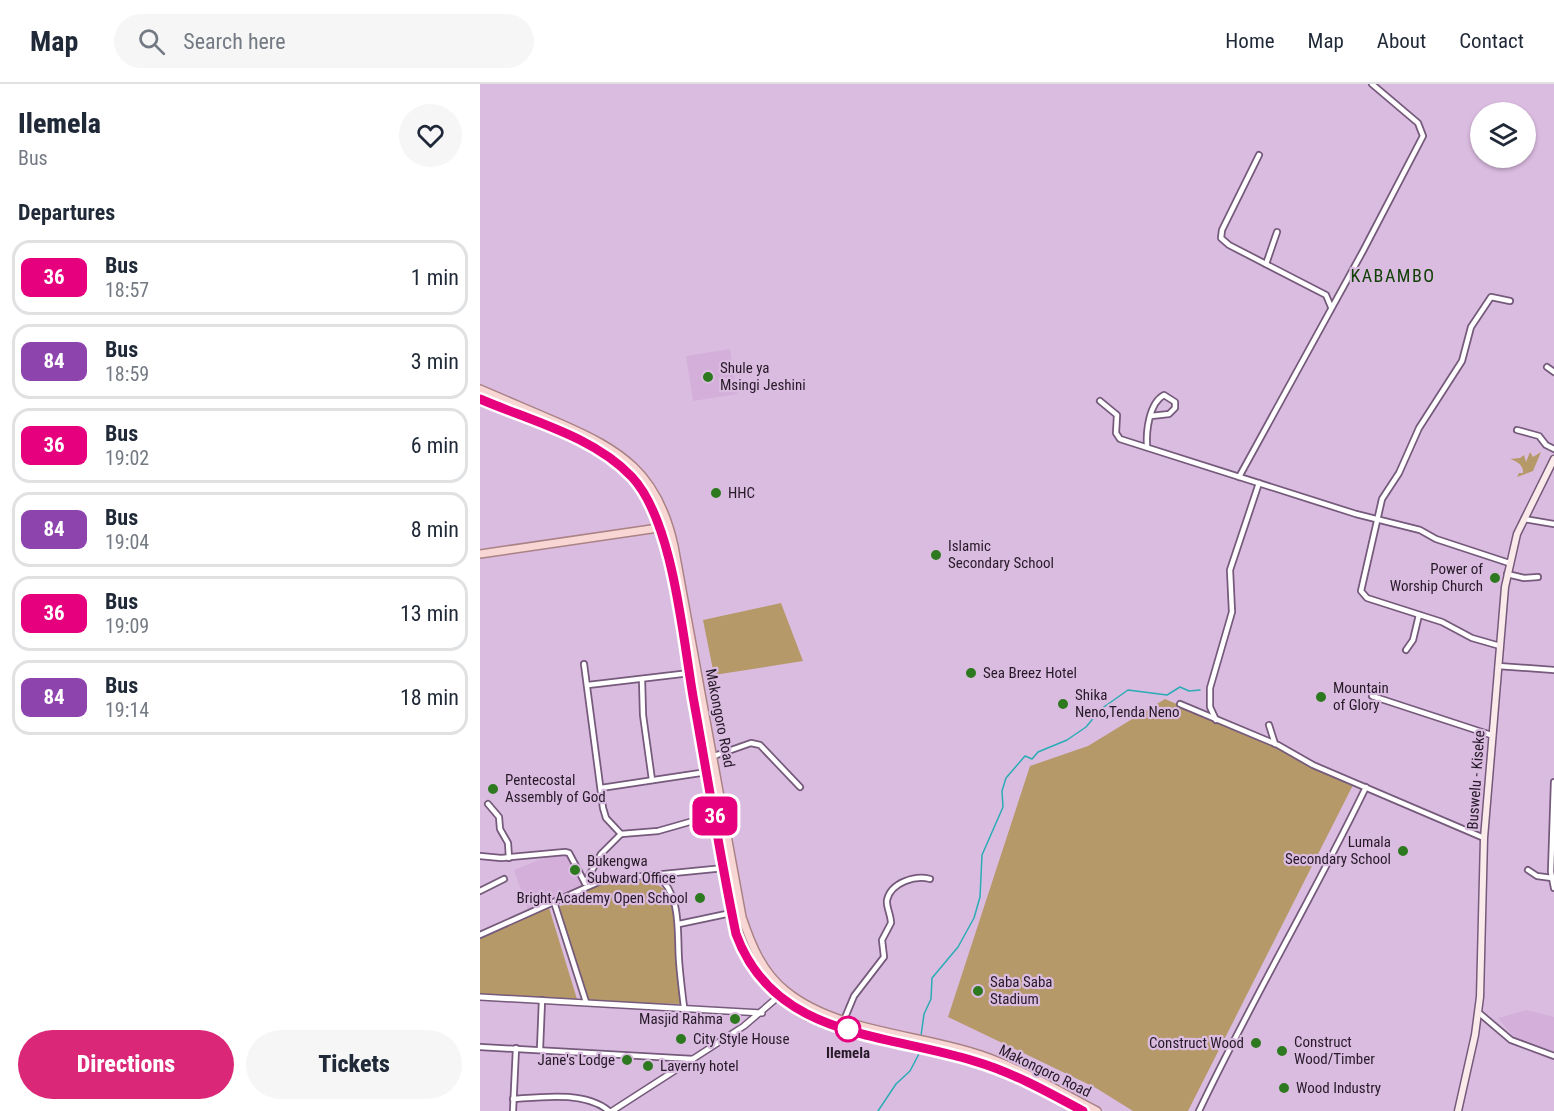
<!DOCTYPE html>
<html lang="en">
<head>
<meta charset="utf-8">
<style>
	body { margin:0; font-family:"Roboto Condensed",sans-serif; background:#f6f6f7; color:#1f2937; height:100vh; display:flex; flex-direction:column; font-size:22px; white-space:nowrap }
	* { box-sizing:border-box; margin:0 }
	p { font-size:20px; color:#747a83 }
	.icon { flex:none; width:33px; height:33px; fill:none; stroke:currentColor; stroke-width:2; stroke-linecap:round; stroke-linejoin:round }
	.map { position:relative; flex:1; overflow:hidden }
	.drawer { display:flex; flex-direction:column; background:#fff; width:480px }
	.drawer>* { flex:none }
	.badge { padding:0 12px; border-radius:9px; font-size:21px; line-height:39px }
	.fabs { position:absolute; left:990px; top:18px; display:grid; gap:12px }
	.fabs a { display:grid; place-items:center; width:66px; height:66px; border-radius:50%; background:#fff; box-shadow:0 2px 4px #0004; font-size:30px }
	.map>.badge { position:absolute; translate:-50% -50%; box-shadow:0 0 0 3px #fff }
	h2 { padding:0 18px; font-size:22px; line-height:54px }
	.round { display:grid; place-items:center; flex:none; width:63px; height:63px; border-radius:32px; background:#f6f6f7 }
	.headline { display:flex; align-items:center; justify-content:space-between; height:102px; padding:0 18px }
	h1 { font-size:28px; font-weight:800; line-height:45px }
	.action { display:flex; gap:12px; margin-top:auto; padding:12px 18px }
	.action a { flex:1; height:69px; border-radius:36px; background:#db2777; color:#fff; font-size:24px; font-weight:800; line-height:69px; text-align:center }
	.action a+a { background:#f6f6f7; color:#1f2937 }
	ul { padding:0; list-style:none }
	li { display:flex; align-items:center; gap:18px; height:75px; margin:0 12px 9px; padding:0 6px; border:3px solid #e0e1e3; border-radius:18px }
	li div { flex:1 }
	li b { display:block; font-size:22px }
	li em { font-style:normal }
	li .badge { min-width:66px; font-weight:700; text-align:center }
	header { display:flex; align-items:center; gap:36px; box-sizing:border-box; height:84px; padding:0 30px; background:#fff; border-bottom:2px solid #e0e1e3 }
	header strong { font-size:28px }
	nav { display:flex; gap:33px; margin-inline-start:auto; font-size:21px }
	.search { width:420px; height:54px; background:#f6f6f7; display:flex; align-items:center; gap:15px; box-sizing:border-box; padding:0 21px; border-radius:33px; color:#747a83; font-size:22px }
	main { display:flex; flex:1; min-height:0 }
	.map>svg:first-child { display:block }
</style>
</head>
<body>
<header>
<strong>Map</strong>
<div class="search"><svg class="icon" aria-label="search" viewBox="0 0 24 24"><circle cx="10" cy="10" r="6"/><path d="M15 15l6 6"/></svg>Search here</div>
<nav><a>Home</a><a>Map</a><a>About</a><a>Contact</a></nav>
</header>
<main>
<section class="drawer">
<div class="headline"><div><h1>Ilemela</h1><p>Bus</p></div><a class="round"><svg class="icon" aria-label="heart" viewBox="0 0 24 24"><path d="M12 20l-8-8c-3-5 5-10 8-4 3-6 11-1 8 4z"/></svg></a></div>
<h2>Departures</h2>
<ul>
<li><span class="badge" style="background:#e6007e;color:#fff">36</span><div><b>Bus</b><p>18:57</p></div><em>1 min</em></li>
<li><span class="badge" style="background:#8e44ad;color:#fff">84</span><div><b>Bus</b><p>18:59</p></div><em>3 min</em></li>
<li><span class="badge" style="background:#e6007e;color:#fff">36</span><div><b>Bus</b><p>19:02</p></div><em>6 min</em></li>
<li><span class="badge" style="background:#8e44ad;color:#fff">84</span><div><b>Bus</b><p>19:04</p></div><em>8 min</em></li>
<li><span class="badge" style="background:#e6007e;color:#fff">36</span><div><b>Bus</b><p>19:09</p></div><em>13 min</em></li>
<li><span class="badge" style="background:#8e44ad;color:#fff">84</span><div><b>Bus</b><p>19:14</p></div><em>18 min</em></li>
</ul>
<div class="action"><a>Directions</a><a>Tickets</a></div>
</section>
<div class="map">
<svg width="1074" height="1027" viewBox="0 0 1074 1027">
	<rect width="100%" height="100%" fill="#dbbce1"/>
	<g fill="#d3afda">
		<path d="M 250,265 L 257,310 L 213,317 L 206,272 Z"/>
		<path d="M 86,765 L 106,803 L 48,826 L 34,786 Z"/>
		<path d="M 1047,926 L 1074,933 L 1074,968 L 1033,955 L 1033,952 L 1018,934 Z"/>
	</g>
	<g fill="#b59969">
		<path d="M 1050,368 L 1053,373 L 1061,368 L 1053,387 L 1037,393 L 1039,389 L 1043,389 C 1044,381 1036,377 1030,375 L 1040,374 L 1044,371 L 1046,378 Z"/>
		<path d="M 301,519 L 323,577 L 234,591 L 223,536 Z"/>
		<path d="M 685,615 L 795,663 L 873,701 L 708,1027 L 653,1027 L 616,1004 L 468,933 L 550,682 L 608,662 Z"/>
		<path d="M 168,795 L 186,806 L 194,831 L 203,920 L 104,918 L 79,823 L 125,797 Z"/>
		<path d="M 67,817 L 97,915 L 0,910 L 0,847 Z"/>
	</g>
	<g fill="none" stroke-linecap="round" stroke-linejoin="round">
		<g stroke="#29acb4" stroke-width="1.5">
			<path d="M 441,952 L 444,930 L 451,915 L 452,894 L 478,863 L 494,834 L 500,813 L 502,771 L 523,723 L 522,707 L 526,694 L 545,672 L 552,675 L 558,668 L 587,656 L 606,643 L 621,625 L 648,606 L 687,611 L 700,603 L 709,607 L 720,606"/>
			<path d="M 398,1027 L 416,1000 L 430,987 L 441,966"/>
		</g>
		<defs>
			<g id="minor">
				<path d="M 779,71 L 742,146 L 741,154 L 749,161 L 846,211 L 851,223"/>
				<path d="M 786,180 L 797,148"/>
				<path d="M 1067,283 L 1074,288"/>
				<path d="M 620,317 L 637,331 L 636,349 L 640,355 L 876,430 L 940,446 L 956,455 L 1029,479"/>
				<path d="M 1037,346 L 1059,352 L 1066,361 L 1074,365"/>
				<path d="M 667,363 C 666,347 669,319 684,311 L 695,318 L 695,324 L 689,330 L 671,332"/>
				<path d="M 759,393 L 883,167 L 943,52 L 938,39 L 892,0"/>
				<path d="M 1044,435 L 1074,440"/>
				<path d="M 1027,490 L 1044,494 L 1058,493"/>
				<path d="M 1020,562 L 992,554 L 962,538 L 887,514 L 881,507 L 902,415 L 919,389 L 939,344 L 982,277 L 991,243 L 1011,213 L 1030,217"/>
				<path d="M 926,566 L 933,556 L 939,531"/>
				<path d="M 104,580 L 123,724 L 126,734 L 141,750"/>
				<path d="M 1018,582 L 1074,586"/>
				<path d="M 162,595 L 163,631 L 172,696"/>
				<path d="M 108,601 L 210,589"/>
				<path d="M 892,612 L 1011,651"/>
				<path d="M 700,620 L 798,661 L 833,681 L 1004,754"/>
				<path d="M 736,636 L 730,623 L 730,604 L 752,528 L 750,486 L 779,399"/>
				<path d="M 789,641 L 795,660"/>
				<path d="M 234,672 L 271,659 L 280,661 L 320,703"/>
				<path d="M 1074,698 L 1071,788 L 1074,804"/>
				<path d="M 121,704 L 227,688"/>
				<path d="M 8,720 L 19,733 L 20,745 L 28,759 L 29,774"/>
				<path d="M 0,772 L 21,774 L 85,768 L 89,769 L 105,799"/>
				<path d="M 1048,786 L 1057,792 L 1072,794"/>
				<path d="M 177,791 C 202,811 197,848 199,876 C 200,891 202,907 204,923"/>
				<path d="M 105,799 L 121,770 L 141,750 L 178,747 L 234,731"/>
				<path d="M 0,807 L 24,795"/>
				<path d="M 74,818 L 106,918"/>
				<path d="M 199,840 L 251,829"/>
				<path d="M 0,851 L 123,796 L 244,784"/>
				<path d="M 998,928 L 1031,956 L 1074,972"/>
				<path d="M 364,936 L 374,912 L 404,873 L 402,856 L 411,839 C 411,831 406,823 407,816 C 411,798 436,791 450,795"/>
				<path d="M 0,963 L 213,975"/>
				<path d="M 60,965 L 62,916"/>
				<path d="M 33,1015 C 62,1013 105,1007 129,1027"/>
				<path d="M 33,1027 L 36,964"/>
				<path d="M 719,1027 C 771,917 833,813 886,703"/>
			</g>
			<g id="tertiary">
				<path d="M 0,913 L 282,929"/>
				<path d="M 132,1027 L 264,942 L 305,907"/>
			</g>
			<path id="secondary" d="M 978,1027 L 995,951 L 1000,913 L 1004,754 L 1025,503 L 1037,450 L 1074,375"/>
			<g id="primary">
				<path d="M 0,305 C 26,316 51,327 77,338 C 142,366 178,389 194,462 L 262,833 C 271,860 282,888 306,907 C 356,948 440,950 501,971 C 542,985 579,1007 617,1027"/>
				<path d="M 0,315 C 51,336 113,352 152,393 C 194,438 203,557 214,618 C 228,695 240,773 256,850 C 269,887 293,914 328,933 L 495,977 L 538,994 L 603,1027"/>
				<path d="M 0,470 L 185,443"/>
			</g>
		</defs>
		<use href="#minor" stroke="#755a7b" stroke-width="8"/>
		<use href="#tertiary" stroke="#755a7b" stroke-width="8"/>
		<use href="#secondary" stroke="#755a7b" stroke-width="9"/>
		<use href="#primary" stroke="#aa8286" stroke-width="10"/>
		<use href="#minor" stroke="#fff" stroke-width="4.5"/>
		<use href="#tertiary" stroke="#fff" stroke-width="5"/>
		<use href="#secondary" stroke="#fbeaea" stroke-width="6"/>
		<use href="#primary" stroke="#f7d6d4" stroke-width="7"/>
	</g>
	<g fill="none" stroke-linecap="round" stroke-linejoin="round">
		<defs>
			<path id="line" d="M 0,315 C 51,337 113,352 152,393 C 194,438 203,557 214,618 C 228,695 240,773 256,850 C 294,954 404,949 494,977 C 532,988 568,1008 603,1027"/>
		</defs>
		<use href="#line" stroke="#fff" stroke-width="14"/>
		<use href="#line" stroke="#e6007e" stroke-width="9"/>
	</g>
	<g fill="#2d791f" stroke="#dbbce1" stroke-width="2">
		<circle cx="228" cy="293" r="6"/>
		<circle cx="236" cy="409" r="6"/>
		<circle cx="456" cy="471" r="6"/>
		<circle cx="1015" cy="494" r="6"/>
		<circle cx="491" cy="589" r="6"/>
		<circle cx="841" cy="613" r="6"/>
		<circle cx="583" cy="620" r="6"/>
		<circle cx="13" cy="705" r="6"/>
		<circle cx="923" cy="767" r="6"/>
		<circle cx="95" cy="786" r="6"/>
		<circle cx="220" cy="814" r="6"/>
		<circle cx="498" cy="907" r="6"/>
		<circle cx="255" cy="935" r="6"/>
		<circle cx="201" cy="955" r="6"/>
		<circle cx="776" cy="959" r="6"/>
		<circle cx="802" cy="967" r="6"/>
		<circle cx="147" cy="976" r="6"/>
		<circle cx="168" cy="982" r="6"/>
		<circle cx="804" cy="1004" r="6"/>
	</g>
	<circle fill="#fff" stroke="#e6007e" stroke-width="3" cx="368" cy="945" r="12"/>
	<g text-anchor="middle" stroke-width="4.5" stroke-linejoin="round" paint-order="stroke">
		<g font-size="15" fill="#261a28" stroke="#dbbce1" text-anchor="start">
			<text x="240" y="289">Shule ya<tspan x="240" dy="17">Msingi Jeshini</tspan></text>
			<text x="248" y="414">HHC</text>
			<text x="468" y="467">Islamic<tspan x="468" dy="17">Secondary School</tspan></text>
			<text x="1003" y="490" text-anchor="end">Power of<tspan x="1003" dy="17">Worship Church</tspan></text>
			<text x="503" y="594">Sea Breez Hotel</text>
			<text x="853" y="609">Mountain<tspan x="853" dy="17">of Glory</tspan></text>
			<text x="595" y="616">Shika<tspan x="595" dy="17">Neno,Tenda Neno</tspan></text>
			<text x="25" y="701">Pentecostal<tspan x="25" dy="17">Assembly of God</tspan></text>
			<text x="911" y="763" text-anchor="end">Lumala<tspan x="911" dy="17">Secondary School</tspan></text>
			<text x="107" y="782">Bukengwa<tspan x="107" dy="17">Subward Office</tspan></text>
			<text x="208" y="819" text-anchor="end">Bright Academy Open School</text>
			<text x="510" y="903">Saba Saba<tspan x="510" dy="17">Stadium</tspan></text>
			<text x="243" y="940" text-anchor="end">Masjid Rahma</text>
			<text x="213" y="960">City Style House</text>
			<text x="814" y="963">Construct<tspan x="814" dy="17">Wood/Timber</tspan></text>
			<text x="764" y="964" text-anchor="end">Construct Wood</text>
			<text x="135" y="981" text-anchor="end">Jane's Lodge</text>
			<text x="180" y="987">Laverny hotel</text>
			<text x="816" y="1009">Wood Industry</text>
		</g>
		<g font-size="15" fill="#261a28" stroke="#dbbce1">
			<text transform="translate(240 634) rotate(79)" y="5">Makongoro Road</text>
			<text transform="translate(996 696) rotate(-86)" y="5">Buswelu - Kiseke</text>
			<text transform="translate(565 987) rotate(26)" y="5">Makongoro Road</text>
		</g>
		<g font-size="15" font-weight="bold" fill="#261a28" stroke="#dbbce1">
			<text x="368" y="974">Ilemela</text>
		</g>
		<g font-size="18" letter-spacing="1.5" fill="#114107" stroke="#dbbce1">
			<text x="913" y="198">KABAMBO</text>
		</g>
	</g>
</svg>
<div class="fabs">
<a><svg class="icon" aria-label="layers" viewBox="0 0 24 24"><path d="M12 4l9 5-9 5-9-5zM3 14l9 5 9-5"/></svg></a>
</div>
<b class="badge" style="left:235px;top:732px;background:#e6007e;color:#fff">36</b>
</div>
</main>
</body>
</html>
